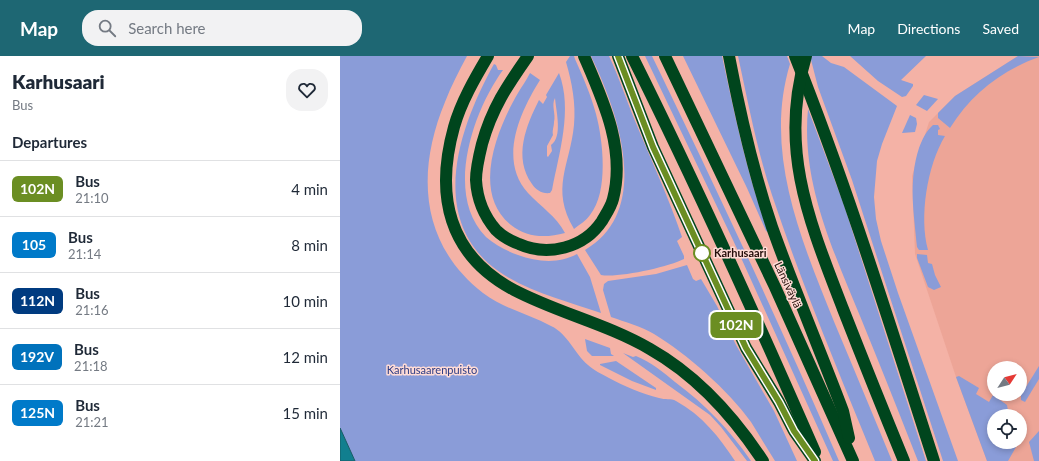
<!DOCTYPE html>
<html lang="en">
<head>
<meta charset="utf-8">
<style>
	body { margin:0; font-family:Lato,sans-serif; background:#f2f2f3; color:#1f2937; height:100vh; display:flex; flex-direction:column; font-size:15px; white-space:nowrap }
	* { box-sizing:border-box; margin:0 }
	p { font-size:13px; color:#747a83 }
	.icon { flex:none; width:22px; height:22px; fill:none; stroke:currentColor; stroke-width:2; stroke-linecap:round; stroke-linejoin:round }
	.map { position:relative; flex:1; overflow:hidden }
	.panel { display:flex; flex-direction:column; background:#fff; width:340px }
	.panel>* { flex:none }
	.badge { padding:0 8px; border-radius:6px; font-size:14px; line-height:26px }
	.needle { width:26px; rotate:54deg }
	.buttons { position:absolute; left:647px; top:305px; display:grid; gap:8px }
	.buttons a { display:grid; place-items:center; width:40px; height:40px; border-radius:50%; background:#fff; box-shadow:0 2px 6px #0003; font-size:20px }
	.map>.badge { position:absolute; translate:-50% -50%; box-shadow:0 0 0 2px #fff }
	h2 { padding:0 12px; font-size:15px; line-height:36px }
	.round { display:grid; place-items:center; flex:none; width:42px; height:42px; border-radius:16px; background:#f2f2f3 }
	.summary { display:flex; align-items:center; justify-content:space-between; height:68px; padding:0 12px }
	h1 { font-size:19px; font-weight:800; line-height:30px }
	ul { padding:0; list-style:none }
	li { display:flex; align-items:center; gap:12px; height:56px; padding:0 12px; border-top:1px solid #e0e1e3 }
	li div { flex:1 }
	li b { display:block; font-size:15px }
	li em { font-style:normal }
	li .badge { min-width:44px; font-weight:700; text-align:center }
	header { display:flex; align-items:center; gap:24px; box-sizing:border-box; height:56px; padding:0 20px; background:#1e6773; color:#fff }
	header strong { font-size:19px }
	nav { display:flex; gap:22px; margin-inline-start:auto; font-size:14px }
	.search { width:280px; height:36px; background:#f2f2f3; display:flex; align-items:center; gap:10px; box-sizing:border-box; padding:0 14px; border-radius:16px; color:#747a83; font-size:15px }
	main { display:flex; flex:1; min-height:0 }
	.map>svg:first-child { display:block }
</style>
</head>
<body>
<header>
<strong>Map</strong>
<div class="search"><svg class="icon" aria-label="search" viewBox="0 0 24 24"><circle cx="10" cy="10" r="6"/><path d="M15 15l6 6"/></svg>Search here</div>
<nav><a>Map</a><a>Directions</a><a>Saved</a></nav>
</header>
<main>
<section class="panel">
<div class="summary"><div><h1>Karhusaari</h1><p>Bus</p></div><a class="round"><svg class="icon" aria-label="heart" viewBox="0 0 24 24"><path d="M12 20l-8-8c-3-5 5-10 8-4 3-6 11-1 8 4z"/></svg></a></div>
<h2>Departures</h2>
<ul>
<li><span class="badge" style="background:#6b8e23;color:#fff">102N</span><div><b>Bus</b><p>21:10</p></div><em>4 min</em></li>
<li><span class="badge" style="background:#007ac9;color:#fff">105</span><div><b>Bus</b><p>21:14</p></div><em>8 min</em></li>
<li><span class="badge" style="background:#003b80;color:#fff">112N</span><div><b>Bus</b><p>21:16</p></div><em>10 min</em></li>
<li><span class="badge" style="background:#0072bc;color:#fff">192V</span><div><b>Bus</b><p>21:18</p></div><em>12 min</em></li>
<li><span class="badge" style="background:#007ac9;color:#fff">125N</span><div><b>Bus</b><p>21:21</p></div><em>15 min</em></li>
</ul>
</section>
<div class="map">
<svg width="699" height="405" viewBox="0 0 699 405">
	<rect width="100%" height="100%" fill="#f4b2a6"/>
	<path fill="#eda597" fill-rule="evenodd" d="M 678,0 L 699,0 L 699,405 L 647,405 L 616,321 L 575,198 L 572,120 L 589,66 L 615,40 ZM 654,312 L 680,312 L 680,338 L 654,338 ZM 654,360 L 680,360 L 680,386 L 654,386 Z"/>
	<g fill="#8a9cd8" fill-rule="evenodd">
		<path d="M 0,0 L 127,0 C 119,15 111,30 105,46 C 76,116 80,188 143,237 C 164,253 189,258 211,270 C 228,278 234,297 248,309 C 253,314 262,318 269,322 C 284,330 302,338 319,342 C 325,344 331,342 336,345 C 362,359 380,382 395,405 L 15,405 L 0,372 Z"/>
		<path d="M 230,0 L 234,0 L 235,3 C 243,21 251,39 256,58 C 263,84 269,136 250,159 C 246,165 240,168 234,173 C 210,132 230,110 234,69 C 236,47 232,27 226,6 Z"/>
		<path d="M 251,0 L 269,0 C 279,21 286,43 295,65 C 311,104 329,142 342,181 L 337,185 L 344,200 L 344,203 C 328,211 279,222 261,219 L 245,194 C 313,154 278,56 251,0 Z"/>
		<path d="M 305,0 L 312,0 C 377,134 440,268 499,405 L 493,405 L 393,184 Z"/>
		<path d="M 343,0 L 382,0 C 395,60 407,118 428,176 L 426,175 L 407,132 Z"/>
		<path d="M 398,0 L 447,0 L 450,8 C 423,97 462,186 495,268 C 514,313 533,359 552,405 L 535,405 C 499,317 462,229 432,139 C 417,94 408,46 398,0 Z"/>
		<path d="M 470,0 L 482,0 L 491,7 L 504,11 L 557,50 L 542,88 L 537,105 L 534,141 L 536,163 L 541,185 L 558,237 L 618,405 L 603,405 L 512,124 L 478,31 Z"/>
		<path d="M 510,0 L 586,0 L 561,24 L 573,28 L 573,30 L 566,40 L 562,41 L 538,25 Z"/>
		<path d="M 678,0 L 699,1 C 662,14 631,38 610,72 L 598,62 L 598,57 L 615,40 Z"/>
		<path d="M 154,8 L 156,9 L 158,14 L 163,14 C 133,55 104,139 146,181 C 155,189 167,195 178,199 C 197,206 219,208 237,198 L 250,221 L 261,257 C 224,244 179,234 148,207 C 89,153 122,66 154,8 Z"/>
		<path d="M 190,17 L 200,24 C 180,56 158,104 188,137 C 201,151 216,160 225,177 C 206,182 187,182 171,169 C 131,137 157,73 178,37 C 182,30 186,25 190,17 Z"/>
		<path d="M 219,17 C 233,54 219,97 212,134 L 210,137 C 202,138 196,134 192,128 C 173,101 186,70 199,44 L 203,48 L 207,41 L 206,39 ZM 215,42 C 216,55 223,81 211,89 L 212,95 L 208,101 L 207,100 L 207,90 L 213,79 C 212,74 214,71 214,66 C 216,58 211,49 215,42 Z"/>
		<path d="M 584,39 L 598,43 L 587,55 L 576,49 Z"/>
		<path d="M 468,53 L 504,149 L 586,405 L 578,405 L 574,395 C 556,349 538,304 520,260 C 493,194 461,126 468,53 Z"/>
		<path d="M 570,59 L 576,62 L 577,68 L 575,76 L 562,77 Z"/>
		<path d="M 593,69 L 598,69 L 600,73 L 598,74 L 598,79 L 605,80 C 587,110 579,161 588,194 L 579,194 L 577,191 C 574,157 568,126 579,92 C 582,84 586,75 593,69 Z"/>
		<path d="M 577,198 L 587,199 L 588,207 L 592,208 L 595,219 L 601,231 L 594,234 L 588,231 L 577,202 Z"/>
		<path d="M 347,209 L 353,223 L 356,225 L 361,223 L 377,250 L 396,289 L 434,355 L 457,405 L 435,405 C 427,392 419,379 411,366 C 388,334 347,298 314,278 C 301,270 285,266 271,261 L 263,234 L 264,228 L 268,225 L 316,218 Z"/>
		<path d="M 245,283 L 270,292 L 271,298 L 274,300 L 252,300 L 247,295 Z"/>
		<path d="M 283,297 L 293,301 L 296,300 C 311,306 323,316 335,326 C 366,349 389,373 411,405 L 407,405 L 381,371 L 370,359 Z"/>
		<path d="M 276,305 L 316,332 L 316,334 L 292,325 L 260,309 L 260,308 Z"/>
		<path d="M 699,310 L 699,323 L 685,346 L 681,344 L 681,339 Z"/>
		<path d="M 619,320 L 639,332 L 636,338 L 649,346 L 653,339 L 667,349 L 669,360 L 654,360 L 654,386 L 675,386 L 676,391 L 668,405 L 647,405 L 616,321 Z"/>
		<path d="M 699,375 L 699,405 L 694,405 L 689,386 Z"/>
	</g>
	<path fill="#117f8f" stroke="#175d67" d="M 0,372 L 1,374 L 15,405 L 0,405 Z"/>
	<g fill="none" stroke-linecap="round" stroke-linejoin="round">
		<g stroke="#00451d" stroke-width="12">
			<path d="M 148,0 C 135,22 121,46 114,71 C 95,139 108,199 174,234 C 218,257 267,268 310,293 C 356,319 394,361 423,405"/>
			<path d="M 188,0 C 167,30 152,52 142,88 C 139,100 136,112 136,124 C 137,142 144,160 156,174 C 162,180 171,185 179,188 C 208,201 244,192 262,165 C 266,158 271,151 273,143 C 286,93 263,44 244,0"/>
			<path d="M 278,0 L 313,91 L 406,292 L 439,346 L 454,375 L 475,405"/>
			<path d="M 292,0 C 357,130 417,263 475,396"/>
			<path d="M 325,0 L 435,231 L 513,405"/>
			<path d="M 389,0 C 400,58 413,115 432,171 C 454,233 480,294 503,355 L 509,382"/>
			<path d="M 455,0 C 508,133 550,269 594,405"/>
			<path d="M 466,0 C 438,93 470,167 503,253 C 523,304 543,354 564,405"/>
		</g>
	</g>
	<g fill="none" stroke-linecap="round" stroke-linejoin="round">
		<defs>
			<path id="line" d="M 278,0 L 313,91 L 406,292 L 439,346 L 454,375 L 475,405"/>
		</defs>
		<use href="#line" stroke="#fff" stroke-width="9"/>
		<use href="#line" stroke="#6b8e23" stroke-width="6"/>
	</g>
	<circle fill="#fff" stroke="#6b8e23" stroke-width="2" cx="362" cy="197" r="8"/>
	<g text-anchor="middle" stroke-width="3" stroke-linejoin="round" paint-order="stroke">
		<g font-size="11" font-weight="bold" fill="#250e0a" stroke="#ffdcd6" text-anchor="start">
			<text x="374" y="201">Karhusaari</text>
		</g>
		<g font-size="11" fill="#250e0a" stroke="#ffdcd6">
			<text transform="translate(448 229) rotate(65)" y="4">Länsiväylä</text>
		</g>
		<g font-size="11" fill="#2c3b83" stroke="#ffdcd6">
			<text x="92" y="318">Karhusaarenpuisto</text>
		</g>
	</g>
</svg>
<div class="buttons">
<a><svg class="needle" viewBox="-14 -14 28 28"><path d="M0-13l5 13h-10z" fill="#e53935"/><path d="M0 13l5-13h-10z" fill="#747a83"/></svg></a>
<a><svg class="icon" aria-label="locate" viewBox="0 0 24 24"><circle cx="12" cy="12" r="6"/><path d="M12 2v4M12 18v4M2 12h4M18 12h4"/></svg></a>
</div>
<b class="badge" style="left:396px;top:269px;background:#6b8e23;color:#fff">102N</b>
</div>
</main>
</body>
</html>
